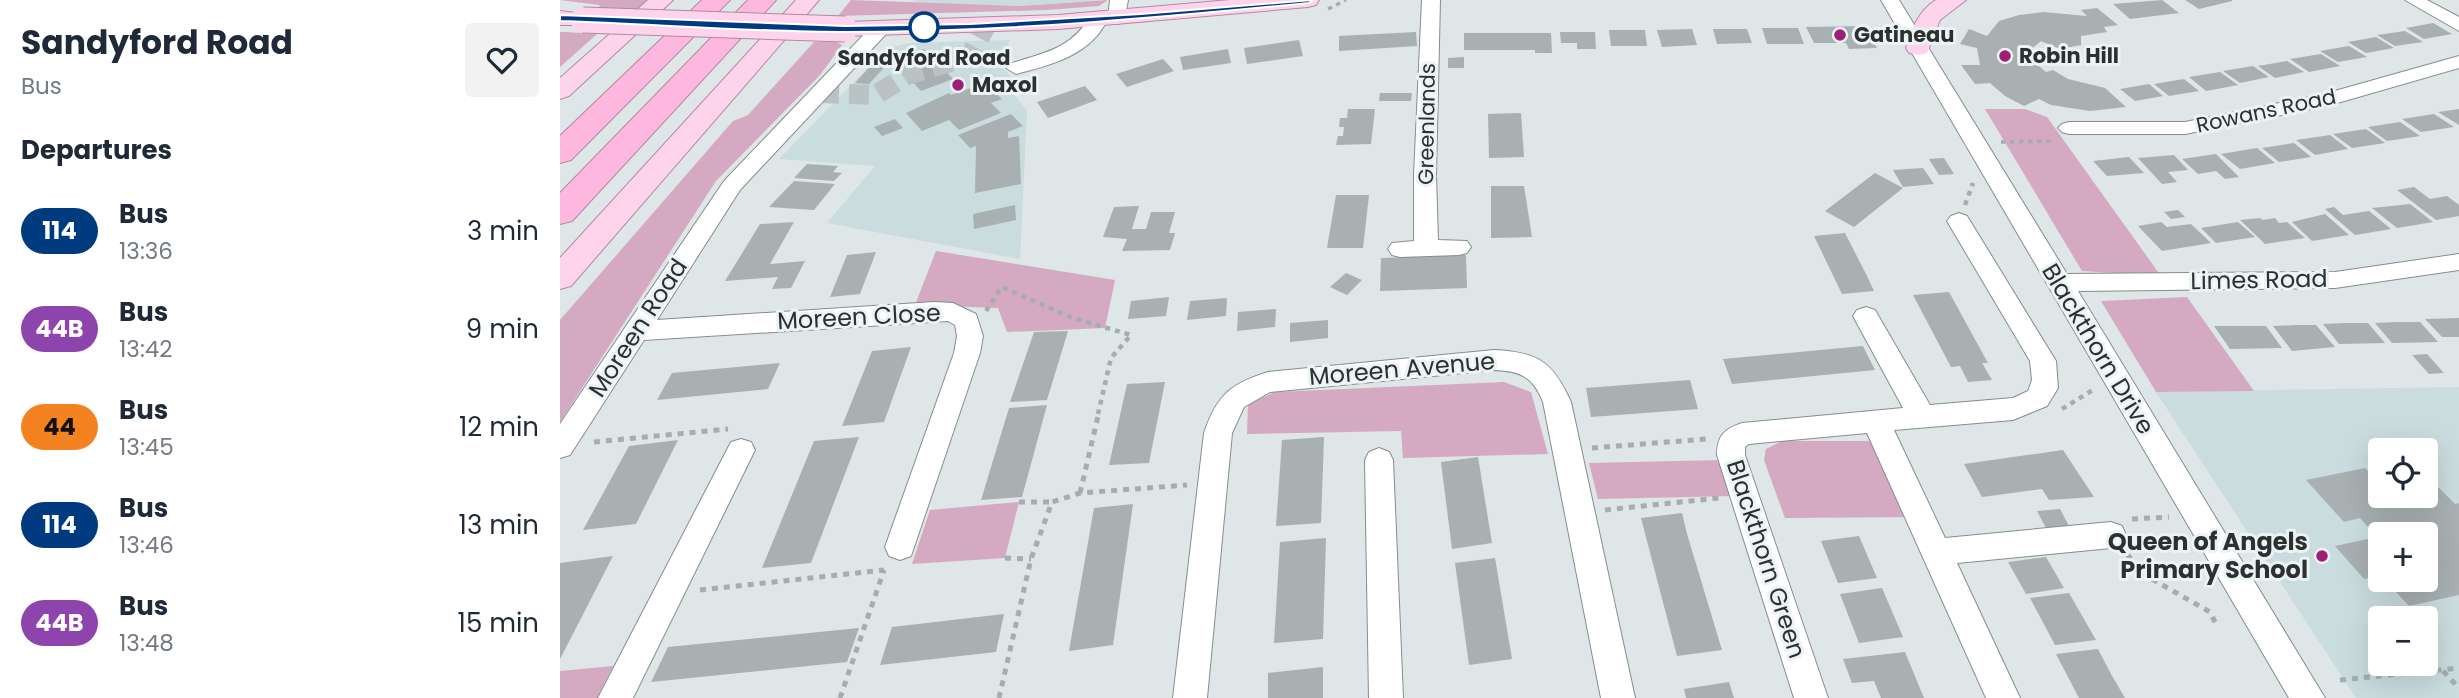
<!DOCTYPE html>
<html lang="en">
<head>
<meta charset="utf-8">
<style>
	body { margin:0; font-family:Poppins,sans-serif; background:#f2f2f3; color:#1f2937; height:100vh; display:flex; flex-direction:column; font-size:26px; white-space:nowrap }
	* { box-sizing:border-box; margin:0 }
	p { font-size:23px; color:#747a83 }
	.icon { flex:none; width:38px; height:38px; fill:none; stroke:currentColor; stroke-width:2; stroke-linecap:round; stroke-linejoin:round }
	.map { position:relative; flex:1; overflow:hidden }
	.sheet { display:flex; flex-direction:column; background:#fff; width:560px }
	.sheet>* { flex:none }
	.badge { padding:0 14px; border-radius:23px; font-size:24px; line-height:46px }
	.tools { position:absolute; left:1808px; top:438px; display:grid; gap:14px }
	.tools a { display:grid; place-items:center; width:70px; height:70px; border-radius:7px; background:#fff; box-shadow:0 7px 28px #0002; font-size:35px }
	.map>.badge { position:absolute; translate:-50% -50%; box-shadow:0 0 0 4px #fff }
	h2 { padding:0 21px; font-size:26px; line-height:63px }
	.round { display:grid; place-items:center; flex:none; width:74px; height:74px; border-radius:7px; background:#f2f2f3 }
	.overview { display:flex; align-items:center; justify-content:space-between; height:119px; padding:0 21px }
	h1 { font-size:33px; font-weight:700; line-height:52px }
	ul { padding:0; list-style:none }
	li { display:flex; align-items:center; gap:21px; height:98px; padding:0 21px }
	li div { flex:1 }
	li b { display:block; font-size:26px }
	li em { font-style:normal }
	li .badge { min-width:77px; font-weight:700; text-align:center }
	main { display:flex; flex:1; min-height:0 }
	.map>svg:first-child { display:block }
</style>
</head>
<body>
<main>
<section class="sheet">
<div class="overview"><div><h1>Sandyford Road</h1><p>Bus</p></div><a class="round"><svg class="icon" aria-label="heart" viewBox="0 0 24 24"><path d="M12 20l-8-8c-3-5 5-10 8-4 3-6 11-1 8 4z"/></svg></a></div>
<h2>Departures</h2>
<ul>
<li><span class="badge" style="background:#003b80;color:#fff">114</span><div><b>Bus</b><p>13:36</p></div><em>3 min</em></li>
<li><span class="badge" style="background:#8e44ad;color:#fff">44B</span><div><b>Bus</b><p>13:42</p></div><em>9 min</em></li>
<li><span class="badge" style="background:#f58220;color:#111">44</span><div><b>Bus</b><p>13:45</p></div><em>12 min</em></li>
<li><span class="badge" style="background:#003b80;color:#fff">114</span><div><b>Bus</b><p>13:46</p></div><em>13 min</em></li>
<li><span class="badge" style="background:#8e44ad;color:#fff">44B</span><div><b>Bus</b><p>13:48</p></div><em>15 min</em></li>
</ul>
</section>
<div class="map">
<svg width="1899" height="698" viewBox="0 0 1899 698">
	<rect width="100%" height="100%" fill="#dee6e7"/>
	<g fill="#cadcde" fill-rule="evenodd">
		<path d="M 350,0 L 539,0 L 461,6 L 363,3 Z"/>
		<path d="M 450,40 L 438,63 L 452,78 L 444,81 L 467,111 L 460,259 L 267,223 L 315,166 L 219,159 L 327,48 L 349,43 Z"/>
		<path d="M 1899,387 L 1899,698 L 1796,698 L 1596,392 ZM 1820,450 L 1866,450 L 1866,495 L 1820,495 ZM 1820,534 L 1866,534 L 1866,579 L 1820,579 ZM 1820,618 L 1866,618 L 1866,663 L 1820,663 Z"/>
	</g>
	<g fill="#d4a9c1">
		<path d="M 0,0 L 90,0 L 77,11 L 38,9 L 40,5 Z"/>
		<path d="M 291,0 L 461,6 L 548,0 L 539,6 L 487,10 L 278,16 Z"/>
		<path d="M 0,32 L 5,32 L 37,34 L 0,67 Z"/>
		<path d="M 254,42 L 275,41 L 282,45 L 260,75 L 156,181 L 0,422 L 0,320 L 173,121 L 188,115 Z"/>
		<path d="M 1425,109 L 1465,109 L 1487,117 L 1601,276 L 1522,271 Z"/>
		<path d="M 376,251 L 555,280 L 545,328 L 447,332 L 438,308 L 355,305 Z"/>
		<path d="M 1627,297 L 1694,391 L 1596,392 L 1541,301 Z"/>
		<path d="M 944,382 L 971,392 L 988,454 L 843,458 L 841,431 L 687,434 L 688,404 L 715,392 Z"/>
		<path d="M 1222,441 L 1320,441 L 1358,517 L 1225,518 L 1204,460 L 1206,449 Z"/>
		<path d="M 1163,460 L 1172,496 L 1038,499 L 1029,463 Z"/>
		<path d="M 459,502 L 445,558 L 352,564 L 370,510 Z"/>
		<path d="M 53,666 L 37,698 L 0,698 L 0,671 Z"/>
	</g>
	<g fill="#a8b0b2">
		<path d="M 1602,0 L 1619,13 L 1570,19 L 1553,4 Z"/>
		<path d="M 1625,0 L 1672,0 L 1672,1 L 1639,9 Z"/>
		<path d="M 1537,8 L 1558,25 L 1544,27 L 1547,32 L 1521,36 L 1521,45 L 1500,49 L 1481,41 L 1469,51 L 1473,61 L 1486,72 L 1493,70 L 1508,79 L 1545,88 L 1566,107 L 1530,111 L 1491,105 L 1479,99 L 1464,106 L 1445,96 L 1430,83 L 1415,84 L 1401,65 L 1420,65 L 1417,48 L 1400,44 L 1409,29 L 1427,36 L 1439,21 L 1459,15 L 1483,12 L 1527,16 L 1521,10 Z"/>
		<path d="M 1873,23 L 1892,34 L 1864,39 L 1846,28 Z"/>
		<path d="M 1305,26 L 1317,48 L 1289,49 L 1286,43 L 1254,43 L 1246,27 Z"/>
		<path d="M 1202,28 L 1238,28 L 1244,44 L 1207,44 Z"/>
		<path d="M 1132,29 L 1137,45 L 1102,47 L 1097,30 Z"/>
		<path d="M 1153,29 L 1187,29 L 1192,43 L 1157,44 Z"/>
		<path d="M 1049,30 L 1085,30 L 1087,46 L 1051,46 Z"/>
		<path d="M 1845,31 L 1863,42 L 1835,46 L 1817,35 Z"/>
		<path d="M 856,32 L 857,46 L 779,51 L 779,36 Z"/>
		<path d="M 1000,32 L 1035,32 L 1036,49 L 1017,49 L 1017,43 L 1001,43 Z"/>
		<path d="M 904,33 L 991,33 L 992,53 L 975,53 L 975,50 L 904,50 Z"/>
		<path d="M 1816,37 L 1834,48 L 1806,53 L 1788,42 Z"/>
		<path d="M 739,40 L 743,56 L 687,64 L 684,48 Z"/>
		<path d="M 1789,46 L 1807,57 L 1778,62 L 1760,51 Z"/>
		<path d="M 364,49 L 380,65 L 393,79 L 361,91 L 333,60 Z"/>
		<path d="M 668,49 L 671,63 L 623,70 L 620,57 Z"/>
		<path d="M 1761,54 L 1780,66 L 1749,72 L 1730,59 Z"/>
		<path d="M 904,57 L 904,68 L 888,68 L 888,58 Z"/>
		<path d="M 603,59 L 614,71 L 567,87 L 556,74 Z"/>
		<path d="M 316,60 L 330,61 L 309,84 L 295,83 Z"/>
		<path d="M 1727,61 L 1744,72 L 1715,78 L 1698,66 Z"/>
		<path d="M 1693,66 L 1709,77 L 1680,83 L 1663,71 Z"/>
		<path d="M 1660,72 L 1678,85 L 1646,91 L 1629,77 Z"/>
		<path d="M 1624,79 L 1639,91 L 1609,96 L 1594,84 Z"/>
		<path d="M 425,83 L 442,99 L 431,103 L 441,113 L 399,130 L 389,120 L 362,131 L 346,113 L 389,93 L 391,95 Z"/>
		<path d="M 1589,84 L 1603,96 L 1575,101 L 1560,89 Z"/>
		<path d="M 525,86 L 537,100 L 488,118 L 477,102 Z"/>
		<path d="M 820,93 L 852,93 L 851,101 L 819,101 Z"/>
		<path d="M 788,109 L 815,109 L 811,144 L 776,145 L 778,136 L 783,136 L 784,127 L 779,127 L 780,118 L 787,118 Z"/>
		<path d="M 1899,109 L 1899,125 L 1878,112 L 1893,110 Z"/>
		<path d="M 961,113 L 964,157 L 929,158 L 928,114 Z"/>
		<path d="M 451,114 L 463,126 L 448,132 L 448,138 L 459,136 L 461,184 L 415,193 L 416,146 L 410,148 L 398,135 Z"/>
		<path d="M 1874,114 L 1894,127 L 1861,132 L 1842,119 Z"/>
		<path d="M 335,119 L 343,128 L 322,136 L 314,127 Z"/>
		<path d="M 1840,122 L 1860,136 L 1827,141 L 1808,127 Z"/>
		<path d="M 1806,129 L 1825,143 L 1792,148 L 1773,134 Z"/>
		<path d="M 1770,135 L 1788,149 L 1755,155 L 1736,140 Z"/>
		<path d="M 1734,143 L 1751,157 L 1719,162 L 1702,148 Z"/>
		<path d="M 1697,148 L 1715,163 L 1680,169 L 1661,154 Z"/>
		<path d="M 1656,154 L 1679,177 L 1665,179 L 1656,171 L 1638,174 L 1622,159 Z"/>
		<path d="M 1614,155 L 1628,170 L 1608,172 L 1617,182 L 1602,184 L 1578,158 Z"/>
		<path d="M 1569,157 L 1584,173 L 1547,176 L 1533,161 Z"/>
		<path d="M 1384,158 L 1394,174 L 1379,175 L 1369,159 Z"/>
		<path d="M 247,164 L 278,166 L 273,172 L 282,173 L 274,181 L 234,178 Z"/>
		<path d="M 1363,168 L 1374,184 L 1343,187 L 1333,170 Z"/>
		<path d="M 1315,173 L 1343,188 L 1294,227 L 1265,211 Z"/>
		<path d="M 234,181 L 275,184 L 254,210 L 209,207 Z"/>
		<path d="M 931,186 L 964,186 L 972,237 L 931,238 Z"/>
		<path d="M 1854,187 L 1870,199 L 1887,196 L 1899,205 L 1899,216 L 1876,220 L 1837,190 Z"/>
		<path d="M 776,195 L 809,195 L 803,248 L 767,248 Z"/>
		<path d="M 1850,204 L 1873,222 L 1837,228 L 1812,208 Z"/>
		<path d="M 455,205 L 456,220 L 414,229 L 413,214 Z"/>
		<path d="M 579,206 L 572,229 L 586,229 L 591,212 L 615,212 L 609,233 L 615,233 L 610,250 L 562,251 L 567,239 L 543,237 L 554,207 Z"/>
		<path d="M 1774,207 L 1783,215 L 1809,211 L 1831,229 L 1795,235 L 1765,209 Z"/>
		<path d="M 1618,210 L 1625,217 L 1611,219 L 1604,212 Z"/>
		<path d="M 1765,214 L 1789,235 L 1752,241 L 1732,222 Z"/>
		<path d="M 1700,218 L 1703,220 L 1715,218 L 1719,223 L 1727,222 L 1745,238 L 1705,244 L 1680,220 Z"/>
		<path d="M 234,222 L 210,264 L 245,261 L 231,288 L 212,289 L 218,277 L 165,281 L 200,224 Z"/>
		<path d="M 1601,222 L 1607,227 L 1631,224 L 1651,243 L 1602,251 L 1578,226 Z"/>
		<path d="M 1678,222 L 1695,237 L 1656,243 L 1641,228 Z"/>
		<path d="M 1285,233 L 1307,276 L 1314,291 L 1282,294 L 1254,236 Z"/>
		<path d="M 316,252 L 300,294 L 270,297 L 287,255 Z"/>
		<path d="M 906,255 L 907,288 L 820,291 L 821,258 Z"/>
		<path d="M 786,273 L 802,280 L 787,295 L 770,287 Z"/>
		<path d="M 1389,292 L 1428,363 L 1422,363 L 1432,380 L 1408,382 L 1400,366 L 1391,367 L 1353,295 Z"/>
		<path d="M 609,297 L 606,316 L 568,319 L 571,301 Z"/>
		<path d="M 667,298 L 666,316 L 627,320 L 630,301 Z"/>
		<path d="M 716,309 L 715,327 L 677,331 L 678,312 Z"/>
		<path d="M 1899,318 L 1899,337 L 1882,337 L 1865,319 Z"/>
		<path d="M 768,320 L 768,338 L 730,342 L 730,323 Z"/>
		<path d="M 1838,322 L 1860,322 L 1878,342 L 1832,343 L 1815,323 Z"/>
		<path d="M 1786,323 L 1808,323 L 1825,343 L 1779,344 L 1763,324 Z"/>
		<path d="M 1735,325 L 1756,325 L 1775,347 L 1732,351 L 1713,326 Z"/>
		<path d="M 1654,326 L 1706,326 L 1722,348 L 1670,349 Z"/>
		<path d="M 508,331 L 487,400 L 450,402 L 474,332 Z"/>
		<path d="M 1303,346 L 1315,370 L 1172,384 L 1163,359 Z"/>
		<path d="M 351,347 L 324,422 L 282,426 L 312,351 Z"/>
		<path d="M 1867,354 L 1884,373 L 1869,374 L 1852,355 Z"/>
		<path d="M 220,363 L 208,389 L 97,400 L 112,373 Z"/>
		<path d="M 1130,380 L 1138,409 L 1031,417 L 1026,388 Z"/>
		<path d="M 605,382 L 589,463 L 549,465 L 567,384 Z"/>
		<path d="M 487,405 L 462,497 L 421,500 L 449,408 Z"/>
		<path d="M 299,437 L 251,563 L 202,568 L 254,441 Z"/>
		<path d="M 764,437 L 761,523 L 716,526 L 722,440 Z"/>
		<path d="M 118,440 L 76,524 L 23,530 L 69,446 Z"/>
		<path d="M 1503,450 L 1534,497 L 1489,500 L 1482,489 L 1422,497 L 1404,464 Z"/>
		<path d="M 918,457 L 932,543 L 892,549 L 881,462 Z"/>
		<path d="M 1805,468 L 1820,484 L 1820,495 L 1831,495 L 1841,506 L 1861,502 L 1855,495 L 1866,495 L 1866,482 L 1871,480 L 1895,504 L 1899,503 L 1899,595 L 1849,606 L 1824,579 L 1866,579 L 1866,534 L 1820,534 L 1820,575 L 1804,579 L 1775,546 L 1817,537 L 1800,518 L 1784,522 L 1746,480 Z"/>
		<path d="M 573,504 L 553,645 L 509,651 L 534,508 Z"/>
		<path d="M 1500,509 L 1509,526 L 1486,528 L 1477,511 Z"/>
		<path d="M 1122,513 L 1127,534 L 1162,650 L 1117,656 L 1081,518 Z"/>
		<path d="M 1299,536 L 1317,578 L 1278,583 L 1261,541 Z"/>
		<path d="M 766,538 L 763,639 L 714,643 L 720,542 Z"/>
		<path d="M 53,556 L 15,630 L 0,659 L 0,563 Z"/>
		<path d="M 1486,557 L 1504,588 L 1466,594 L 1448,562 Z"/>
		<path d="M 935,558 L 952,659 L 909,665 L 895,563 Z"/>
		<path d="M 1322,588 L 1343,637 L 1299,643 L 1280,594 Z"/>
		<path d="M 1509,593 L 1536,640 L 1495,645 L 1470,598 Z"/>
		<path d="M 444,614 L 436,652 L 320,665 L 332,627 Z"/>
		<path d="M 299,628 L 287,662 L 91,682 L 108,647 Z"/>
		<path d="M 1538,649 L 1551,674 L 1565,698 L 1519,698 L 1496,654 Z"/>
		<path d="M 1345,652 L 1364,698 L 1321,698 L 1314,681 L 1292,683 L 1283,659 Z"/>
		<path d="M 763,667 L 763,698 L 708,698 L 708,673 Z"/>
		<path d="M 1169,682 L 1174,698 L 1126,698 L 1124,689 Z"/>
	</g>
	<g fill="none" stroke-linecap="round" stroke-linejoin="round">
		<path stroke="#bbc2c3" stroke-width="20" stroke-dasharray="20 10" stroke-linecap="butt" d="M 259,93 L 316,95 L 347,75 L 410,56 L 426,26"/>
		<defs>
			<g id="minor">
				<path d="M 550,0 L 568,0 L 564,22 L 557,24 L 548,18 Z"/>
				<path d="M 862,0 L 880,0 L 876,175 L 878,240 L 907,241 L 911,247 L 907,253 L 899,255 L 840,257 L 832,255 L 828,249 L 832,243 L 854,241 L 854,175 Z"/>
				<path d="M 1321,0 L 1339,0 L 1507,274 L 1775,272 L 1899,254 L 1899,270 L 1775,288 L 1518,291 L 1765,698 L 1729,698 Z"/>
				<path d="M 1845,0 L 1867,0 L 1899,17 L 1899,31 Z"/>
				<path d="M 538,14 L 547,20 C 531,55 491,65 456,74 L 446,68 L 449,64 C 486,52 509,50 531,16 Z"/>
				<path d="M 320,23 L 327,25 L 329,29 L 327,33 L 180,190 L 97,320 L 374,302 L 393,303 L 416,314 L 423,336 L 420,353 L 351,556 L 340,560 L 329,556 L 325,547 L 394,353 L 397,336 L 395,325 L 388,321 L 84,340 L 10,455 L 0,458 L 0,424 L 164,181 L 313,25 Z"/>
				<path d="M 1899,56 L 1899,68 L 1767,106 L 1625,134 L 1509,134 L 1502,132 L 1498,128 L 1502,124 L 1509,122 L 1625,122 L 1764,94 Z"/>
				<path d="M 1399,213 L 1407,216 L 1496,361 L 1498,388 L 1487,406 L 1453,420 L 1334,430 L 1385,538 L 1551,522 L 1562,526 L 1566,535 L 1562,544 L 1551,548 L 1397,563 L 1460,698 L 1426,698 L 1307,433 L 1189,444 L 1185,447 L 1185,455 L 1268,698 L 1234,698 L 1157,455 C 1157,436 1164,429 1182,423 L 1343,408 L 1293,316 L 1297,310 L 1306,307 L 1315,310 L 1370,405 L 1453,398 L 1468,391 L 1472,380 L 1470,361 L 1387,221 L 1391,216 Z"/>
				<path d="M 934,350 C 978,352 993,362 1011,402 L 1075,698 L 1041,698 L 983,402 C 973,377 961,371 934,370 L 710,392 L 684,407 L 672,433 L 647,698 L 613,698 L 644,433 C 657,395 670,384 708,372 Z"/>
				<path d="M 181,439 L 191,442 L 195,450 L 73,698 L 38,698 L 171,442 Z"/>
				<path d="M 819,448 L 829,452 L 833,460 L 843,698 L 809,698 L 805,460 L 809,452 Z"/>
			</g>
			<g id="major">
				<path d="M 88,0 L 113,0 L 9,96 L 0,99 L 0,78 Z"/>
				<path d="M 236,0 L 259,0 L 11,286 L 0,289 L 0,258 Z"/>
				<path d="M 670,0 L 759,0 L 756,5 L 748,7 L 498,29 L 285,36 L 277,34 L 273,29 L 277,24 L 285,22 L 498,15 Z"/>
				<path d="M 1376,0 L 1406,0 L 1380,20 L 1367,53 L 1358,55 L 1349,53 L 1346,48 C 1352,29 1358,11 1376,0 Z"/>
				<path d="M 0,11 L 31,15 L 35,20 L 31,25 L 0,25 Z"/>
			</g>
			<g id="highway">
				<path d="M 142,0 L 170,0 L 11,160 L 0,163 L 0,136 Z"/>
				<path d="M 188,0 L 216,0 L 12,221 L 0,224 L 0,193 Z"/>
			</g>
		</defs>
		<use href="#minor" stroke="#858d8e" stroke-width="2"/>
		<use href="#major" stroke="#b588a2" stroke-width="2"/>
		<use href="#highway" stroke="#b588a2" stroke-width="2"/>
		<g stroke="#a6adae" stroke-width="3.5" stroke-dasharray="4.5 4.5" stroke-linecap="butt">
			<path d="M 768,9 L 786,0"/>
			<path d="M 1441,142 L 1493,141"/>
		</g>
		<g stroke="#a6adae" stroke-width="4.5" stroke-dasharray="5 5" stroke-linecap="butt">
			<path d="M 1405,205 L 1413,183"/>
			<path d="M 426,311 L 442,287 L 513,318 L 571,335 L 551,358 L 538,414"/>
			<path d="M 1502,409 L 1536,388"/>
		</g>
		<g stroke="#a6adae" stroke-width="5" stroke-dasharray="6 6" stroke-linecap="butt">
			<path d="M 34,442 L 168,429"/>
			<path d="M 1032,448 L 1146,439"/>
			<path d="M 520,493 L 539,412"/>
			<path d="M 459,502 L 492,502"/>
			<path d="M 1045,510 L 1159,498"/>
			<path d="M 1572,519 L 1609,517"/>
			<path d="M 1567,554 L 1583,574 L 1650,612 L 1657,626"/>
			<path d="M 445,558 L 471,559"/>
			<path d="M 140,590 L 324,570"/>
			<path d="M 1883,671 L 1899,688"/>
			<path d="M 1780,680 L 1899,668"/>
			<path d="M 280,698 L 324,570"/>
			<path d="M 439,698 L 471,559 L 492,502 L 520,493 L 627,485"/>
		</g>
		<use href="#minor" fill="#fff" fill-rule="evenodd"/>
		<use href="#major" fill="#fed4ec" fill-rule="evenodd"/>
		<use href="#highway" fill="#feb8df" fill-rule="evenodd"/>
		<defs>
			<path id="major-bridge" d="M 23,20 L 285,29"/>
		</defs>
		<use href="#major-bridge" stroke="#b588a2" stroke-width="27" stroke-linecap="butt"/>
		<use href="#major-bridge" stroke="#fed4ec" stroke-width="25"/>
	</g>
	<path fill="#003b80" stroke="#fff" stroke-width="2" d="M 749,3 C 595,18 442,32 287,32 C 192,32 95,24 0,21 L 0,15 L 285,26 L 410,24 L 581,14 L 752,0 L 753,0 Z"/>
	<circle fill="#fff" stroke="#003b80" stroke-width="3.5" cx="364" cy="27" r="14"/>
	<g fill="#9d2075" stroke="#ebf3f5" stroke-width="2.5">
		<circle cx="1280" cy="35" r="7"/>
		<circle cx="1445" cy="56" r="7"/>
		<circle cx="398" cy="85" r="7"/>
		<circle cx="1762" cy="556" r="7"/>
	</g>
	<g text-anchor="middle" stroke-width="6" stroke-linejoin="round" paint-order="stroke">
		<g font-size="21" font-weight="bold" fill="#2d3031" stroke="#ebf3f5" text-anchor="start">
			<text x="1294" y="42">Gatineau</text>
			<text x="1459" y="63">Robin Hill</text>
			<text x="412" y="92">Maxol</text>
		</g>
		<g font-size="21" font-weight="bold" fill="#2d3031" stroke="#ebf3f5">
			<text x="364" y="65">Sandyford Road</text>
		</g>
		<g font-size="21" fill="#2d3031" stroke="#ebf3f5">
			<text transform="translate(1706 111) rotate(-12)" y="7">Rowans Road</text>
			<text transform="translate(867 124) rotate(-89)" y="7">Greenlands</text>
		</g>
		<g font-size="24" fill="#2d3031" stroke="#ebf3f5">
			<text transform="translate(1699 280) rotate(-1)" y="8">Limes Road</text>
			<text transform="translate(299 317) rotate(-3)" y="8">Moreen Close</text>
			<text transform="translate(78 328) rotate(-57)" y="8">Moreen Road</text>
			<text transform="translate(1538 349) rotate(59)" y="8">Blackthorn Drive</text>
			<text transform="translate(842 369) rotate(-5)" y="8">Moreen Avenue</text>
			<text transform="translate(1206 559) rotate(72)" y="8">Blackthorn Green</text>
		</g>
		<g font-size="24" font-weight="bold" fill="#2d3031" stroke="#ebf3f5" text-anchor="end">
			<text x="1748" y="550">Queen of Angels<tspan x="1748" dy="28">Primary School</tspan></text>
		</g>
	</g>
</svg>
<div class="tools">
<a><svg class="icon" aria-label="locate" viewBox="0 0 24 24"><circle cx="12" cy="12" r="6"/><path d="M12 2v4M12 18v4M2 12h4M18 12h4"/></svg></a>
<a>+</a>
<a>−</a>
</div>
</div>
</main>
</body>
</html>
